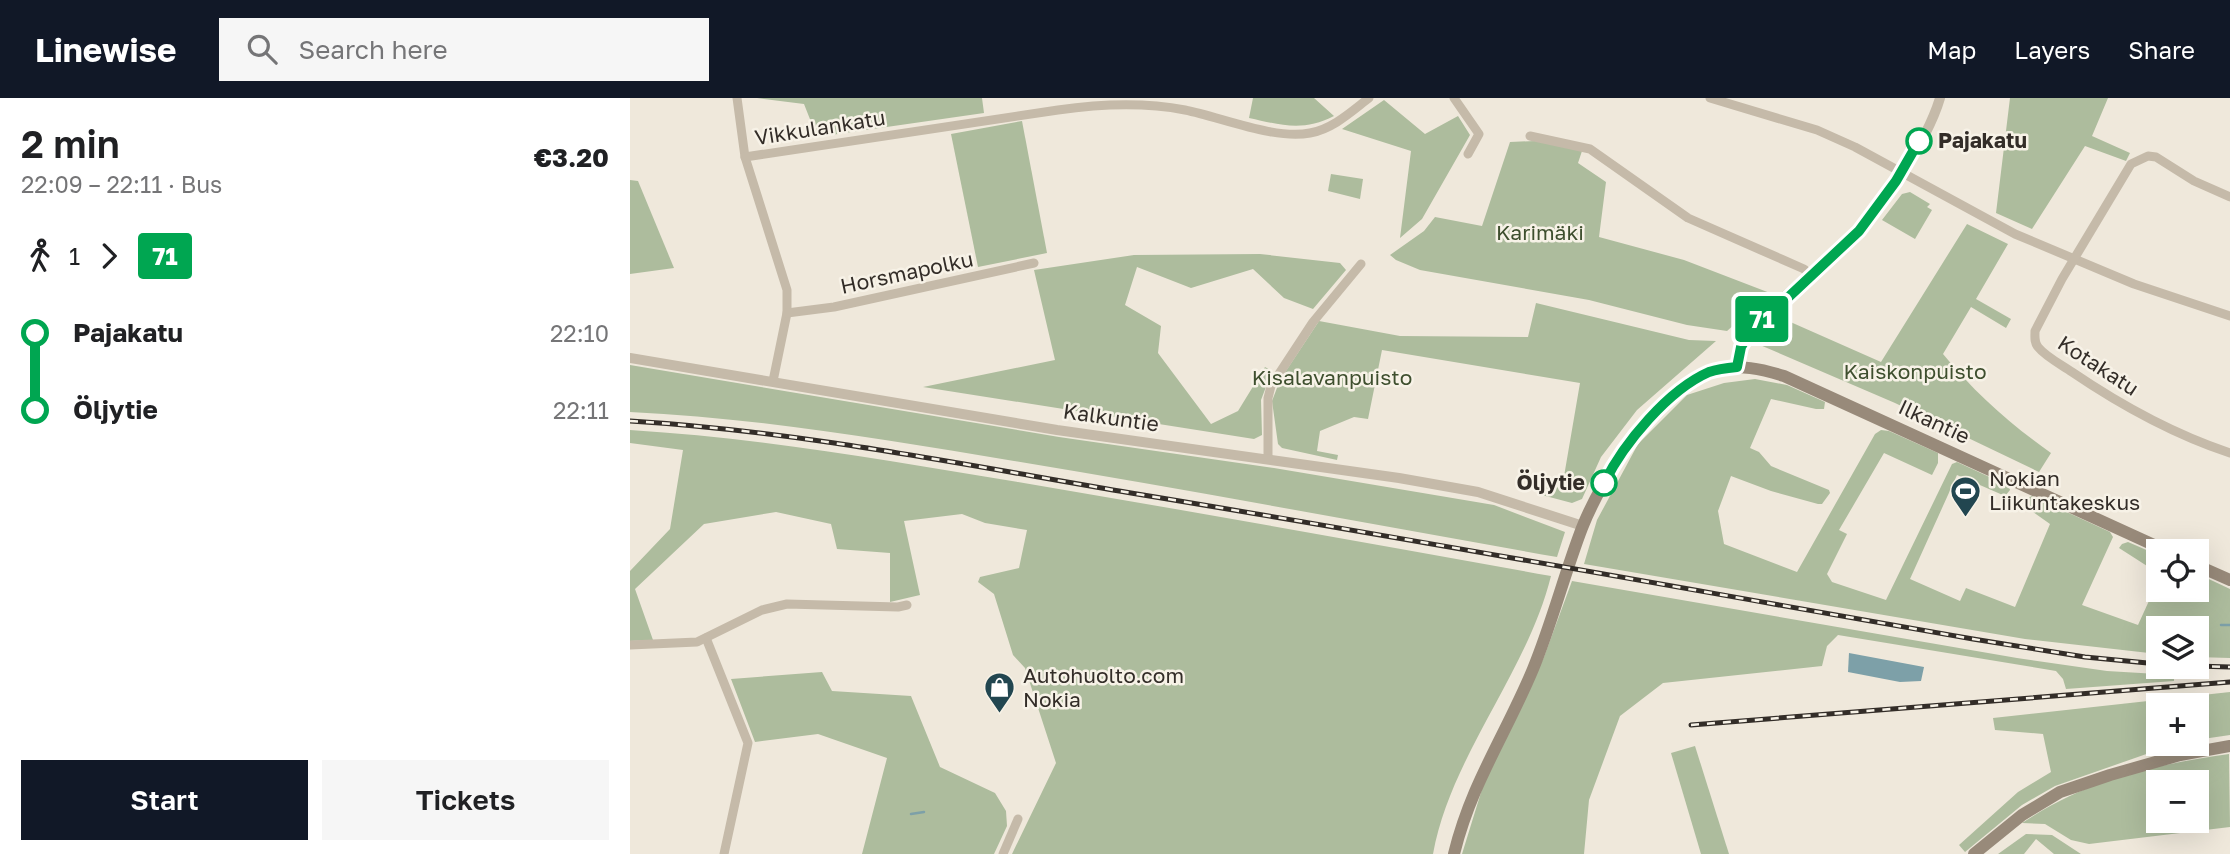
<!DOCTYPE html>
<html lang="en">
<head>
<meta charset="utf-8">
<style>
	body { margin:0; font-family:"Golos Text",sans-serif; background:#f6f6f6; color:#202124; height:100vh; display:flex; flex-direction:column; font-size:26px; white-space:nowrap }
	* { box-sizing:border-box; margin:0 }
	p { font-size:23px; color:#757577 }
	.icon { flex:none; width:38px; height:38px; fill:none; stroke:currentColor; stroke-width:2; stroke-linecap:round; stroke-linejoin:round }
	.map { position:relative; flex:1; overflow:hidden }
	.sheet { display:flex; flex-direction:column; background:#fff; width:630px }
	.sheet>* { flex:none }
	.badge { padding:0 14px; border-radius:5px; font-size:24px; line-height:46px }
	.tools { position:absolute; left:1516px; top:441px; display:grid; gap:14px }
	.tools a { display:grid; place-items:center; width:63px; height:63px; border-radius:0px; background:#fff; box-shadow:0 7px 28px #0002; font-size:35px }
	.map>.badge { position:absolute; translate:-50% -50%; box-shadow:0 0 0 4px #fff }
	.legs { display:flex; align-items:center; gap:10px; height:77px; padding:0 21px; font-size:23px }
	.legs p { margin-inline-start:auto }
	.overview { display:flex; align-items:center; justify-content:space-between; height:119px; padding:0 21px }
	h1 { font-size:38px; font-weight:600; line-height:52px }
	.action { display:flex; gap:14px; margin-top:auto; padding:14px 21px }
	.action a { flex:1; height:80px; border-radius:0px; background:#111827; color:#fff; font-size:28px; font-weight:600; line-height:80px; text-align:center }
	.action a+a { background:#f6f6f6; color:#202124 }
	ul { padding:0 21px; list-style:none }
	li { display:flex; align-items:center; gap:24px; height:77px; font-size:26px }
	li i { display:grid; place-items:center; width:10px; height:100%; margin:0 9px; background:currentColor }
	li i::after { content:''; width:18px; height:18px; margin:-9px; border:5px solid; border-radius:50%; background:#fff }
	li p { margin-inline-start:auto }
	li:first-child i { background:linear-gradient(#0000 50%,currentColor 0) }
	li:last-child i { background:linear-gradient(currentColor 50%,#0000 0) }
	header { display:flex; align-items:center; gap:42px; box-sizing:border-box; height:98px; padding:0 35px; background:#111827; color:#fff }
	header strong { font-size:33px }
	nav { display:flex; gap:38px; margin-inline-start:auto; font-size:24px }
	.search { width:490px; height:63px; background:#f6f6f6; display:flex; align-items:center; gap:18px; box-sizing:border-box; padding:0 24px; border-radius:0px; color:#757577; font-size:26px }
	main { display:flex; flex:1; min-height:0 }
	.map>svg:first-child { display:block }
</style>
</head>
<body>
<header>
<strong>Linewise</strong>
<div class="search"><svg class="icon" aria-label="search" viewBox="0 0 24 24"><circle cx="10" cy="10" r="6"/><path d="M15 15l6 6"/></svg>Search here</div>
<nav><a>Map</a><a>Layers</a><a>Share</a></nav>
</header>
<main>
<section class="sheet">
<div class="overview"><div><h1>2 min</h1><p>22:09 – 22:11 · Bus</p></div><b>€3.20</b></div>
<div class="legs"><svg class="icon" aria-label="walk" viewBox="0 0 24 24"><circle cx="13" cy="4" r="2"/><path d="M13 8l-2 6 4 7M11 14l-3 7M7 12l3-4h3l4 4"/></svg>1<svg class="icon" aria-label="forward" viewBox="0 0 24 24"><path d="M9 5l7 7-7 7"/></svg><b class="badge" style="background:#00a651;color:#fff">71</b></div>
<ul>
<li><i style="color:#00a651"></i><b>Pajakatu</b><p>22:10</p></li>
<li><i style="color:#00a651"></i><b>Öljytie</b><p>22:11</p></li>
</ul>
<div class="action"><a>Start</a><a>Tickets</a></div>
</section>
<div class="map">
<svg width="1600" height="756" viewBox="0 0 1600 756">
	<rect width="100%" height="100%" fill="#efe8db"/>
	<g fill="#adbc9d" fill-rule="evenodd">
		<path d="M 127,0 L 352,0 L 354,15 L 187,39 L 174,6 Z"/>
		<path d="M 623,0 L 684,0 L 704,18 C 673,34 651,27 619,20 Z"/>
		<path d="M 1380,0 L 1478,0 L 1462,38 L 1500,55 L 1496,63 L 1455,48 L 1402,131 L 1366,115 Z"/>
		<path d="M 754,2 L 795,36 L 828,18 L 840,37 L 792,121 L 770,140 L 781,53 L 712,31 Z"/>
		<path d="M 392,23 L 417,155 L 348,169 L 321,36 Z"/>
		<path d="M 905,43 L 952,53 L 948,65 L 976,84 L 969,139 L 1054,162 L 1140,195 L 1097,233 L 1057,227 L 959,202 L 790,172 L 766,162 L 760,157 L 794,133 L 805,119 L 852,128 L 880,44 Z"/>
		<path d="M 701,76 L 733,81 L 730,101 L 698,93 Z"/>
		<path d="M 0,82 L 8,83 L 44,170 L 0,176 Z"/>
		<path d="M 1280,94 L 1300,106 L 1297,109 L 1302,112 L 1285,141 L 1252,122 L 1272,96 Z"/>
		<path d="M 1337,126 L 1378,146 L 1346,201 L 1381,221 L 1376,230 L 1341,209 L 1313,256 C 1345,295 1380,326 1421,355 L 1409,374 L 1265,305 L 1123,244 L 1147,218 L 1251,264 Z"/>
		<path d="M 630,156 L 710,165 L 716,172 L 683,211 L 654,200 L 623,171 L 561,190 L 507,169 L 495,207 L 531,228 L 528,255 L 581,326 L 608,313 L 635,269 L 642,273 L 631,302 L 632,337 L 624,341 L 293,289 L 425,262 L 404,172 L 504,157 Z"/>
		<path d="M 906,205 L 1059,242 L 1086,243 L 1007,312 L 971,359 L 952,401 L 942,405 L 908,396 L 911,387 L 932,390 L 950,285 L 752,252 L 738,321 L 724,319 L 690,333 L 687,353 L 708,357 L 707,362 L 652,350 L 648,346 L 642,303 L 650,282 L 689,223 L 770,238 L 898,239 Z"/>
		<path d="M 0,267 L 429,339 L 644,370 L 864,407 L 935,434 L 927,459 C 746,427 565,393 384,363 C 257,342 129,320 0,314 Z"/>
		<path d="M 1125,281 L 1157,287 L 1195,304 L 1194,311 L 1186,311 L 1141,301 L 1120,350 L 1129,354 L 1141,368 L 1199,392 L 1200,395 L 1192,406 L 1188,406 L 1141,393 L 1101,378 L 1088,413 L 1094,446 L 1167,474 L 1245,336 L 1251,332 L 1259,333 L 1308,355 L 1308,365 L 1302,377 L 1254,355 L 1209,432 L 1217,436 L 1197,476 L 1202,484 L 1256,502 L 1322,366 L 1327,364 L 1379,388 L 1380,392 L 1375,398 L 1327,377 L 1280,481 L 1330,503 L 1336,490 L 1385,509 L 1420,426 L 1396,409 L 1395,401 L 1402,398 L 1480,434 L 1483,439 L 1452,507 L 1508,527 L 1528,483 L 1528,492 L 1566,492 L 1566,475 L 1600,491 L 1600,560 L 1566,559 L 1566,530 L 1528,530 L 1528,556 L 1395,541 L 954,466 L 967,422 L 1008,346 L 1057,297 L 1094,285 Z"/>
		<path d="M 0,332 C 131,340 259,363 388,384 C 566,414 743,446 921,478 C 897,575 821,657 803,756 L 382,756 L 426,665 L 395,570 L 383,557 L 364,496 L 348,484 L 350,479 L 389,470 L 397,432 L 355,425 L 332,416 L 274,423 L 290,497 L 260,504 L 260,455 L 207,451 L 201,426 L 146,414 L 74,426 L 5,491 L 23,542 L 0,543 L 0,473 L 40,431 L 53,352 L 0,345 Z"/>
		<path d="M 1498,444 L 1528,457 L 1528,475 L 1489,450 L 1492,446 Z"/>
		<path d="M 942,483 L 1387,560 L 1477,573 L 1544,577 L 1544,583 L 1436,591 L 1433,581 L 1426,573 L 1208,537 L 1197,548 L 1192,568 L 1033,585 L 990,618 L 959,702 L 954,756 L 832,756 L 857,675 L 914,559 Z"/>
		<path d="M 192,574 L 202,593 L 281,598 L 310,669 L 365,695 L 376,713 L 377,728 L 364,756 L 232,756 L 257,660 L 188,636 L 125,644 L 101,581 Z"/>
		<path d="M 1600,594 L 1600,637 L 1566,642 L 1566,607 L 1528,607 L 1528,646 L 1545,646 L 1425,688 L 1392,707 L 1335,754 L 1329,747 L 1388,694 L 1421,674 L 1413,636 L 1365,632 L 1363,620 Z"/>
		<path d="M 1065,648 L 1099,756 L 1071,756 L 1041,655 Z"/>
		<path d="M 1599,656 L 1600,729 L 1459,746 L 1441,742 L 1415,726 L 1392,725 C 1461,680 1519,668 1599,656 ZM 1528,684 L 1566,684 L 1566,723 L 1528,723 Z"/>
		<path d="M 1396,736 L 1422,737 L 1451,756 L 1424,756 L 1406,741 L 1394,756 L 1368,756 Z"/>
	</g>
	<path fill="#7da0a8" d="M 1219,555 L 1294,569 L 1291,583 L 1270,584 L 1218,574 Z"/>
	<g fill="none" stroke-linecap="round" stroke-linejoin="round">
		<g stroke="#7da0a8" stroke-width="2.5">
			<path d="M 1591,527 L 1600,527"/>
			<path d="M 281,716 L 294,714"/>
		</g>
		<g stroke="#c5baa9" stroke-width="9">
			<path d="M 107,0 L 115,59 L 157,192 L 157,215 L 143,283"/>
			<path d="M 824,0 L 849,36 L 838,56"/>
			<path d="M 1080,0 L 1187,32 L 1225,49 L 1385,136 L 1504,186 L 1600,218"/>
			<path d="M 900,38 L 960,51 L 1058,120 L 1174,171 L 1180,177"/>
			<path d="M 115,59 L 428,12 C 470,6 513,4 555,12 C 591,19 644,42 680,35 C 703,31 722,13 739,0"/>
			<path d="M 1600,99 L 1564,83 L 1526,59 L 1518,58 L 1501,66 L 1432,181 L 1405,233 C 1405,239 1404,244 1408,249 C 1416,259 1432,267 1442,274 C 1492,308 1543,336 1600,355"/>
			<path d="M 157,215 L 204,209 L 404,165"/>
			<path d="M 638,361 L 638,300 L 641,288 L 683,224 L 731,166"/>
			<path d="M 76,540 L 118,645 L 94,756"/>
			<path d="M 0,547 L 67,544 L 132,512 L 157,506 L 268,509 L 277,507"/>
			<path d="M 373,756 L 388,721"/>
		</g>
		<g stroke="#c5baa9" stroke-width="10">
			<path d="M 0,260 L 427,332 L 769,380 L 848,394 L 953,428"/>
			<path d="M 1106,269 C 1108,262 1108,255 1111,248 C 1127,214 1186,175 1215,148 C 1248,116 1297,44 1310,0"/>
		</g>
		<g stroke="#988a7a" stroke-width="12">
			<path d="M 1566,467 L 1600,482"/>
			<path d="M 824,756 C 841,686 876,636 903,571 C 922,525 934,477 952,430 C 972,379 1030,287 1086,272 C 1109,266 1132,271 1154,278 L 1537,453"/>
			<path d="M 1344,756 L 1392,717 L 1430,694 L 1480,677 L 1550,657 L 1600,648"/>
		</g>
		<defs>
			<g id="rail">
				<path d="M 0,323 C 168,333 335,367 501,395 C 782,441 1062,492 1343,541 L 1455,559 L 1528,566"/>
				<path d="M 1566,568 L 1600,569"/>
				<path d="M 1061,627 L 1600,584"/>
			</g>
		</defs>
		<use href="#rail" stroke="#332d28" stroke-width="5"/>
		<use href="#rail" stroke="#f7f2e7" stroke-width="2.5" stroke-dasharray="8" stroke-linecap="butt"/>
	</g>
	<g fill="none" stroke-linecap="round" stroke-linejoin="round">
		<defs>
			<path id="line-1" d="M 974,385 C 994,345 1038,292 1079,274 C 1088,271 1097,270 1107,269 L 1111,249 L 1119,236 L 1229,133 L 1266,83 L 1289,43"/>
		</defs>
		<use href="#line-1" stroke="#fff" stroke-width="16"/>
		<use href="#line-1" stroke="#00a651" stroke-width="10"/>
	</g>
	<defs>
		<symbol id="stadium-pin" viewBox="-11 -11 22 30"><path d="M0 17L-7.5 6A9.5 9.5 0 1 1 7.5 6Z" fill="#224650" stroke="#f7f2e7"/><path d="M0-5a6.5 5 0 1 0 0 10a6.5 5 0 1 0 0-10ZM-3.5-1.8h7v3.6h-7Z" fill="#fff"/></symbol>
		<symbol id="shop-pin" viewBox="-11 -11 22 30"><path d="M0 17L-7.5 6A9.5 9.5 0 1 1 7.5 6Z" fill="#224650" stroke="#f7f2e7"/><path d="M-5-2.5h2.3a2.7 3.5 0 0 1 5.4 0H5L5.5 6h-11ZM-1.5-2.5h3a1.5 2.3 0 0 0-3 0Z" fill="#fff"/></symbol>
	</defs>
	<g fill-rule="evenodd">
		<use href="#stadium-pin" x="1318" y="376" width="35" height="47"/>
		<use href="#shop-pin" x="352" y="572" width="35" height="47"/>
	</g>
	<g fill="#fff" stroke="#00a651" stroke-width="3.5">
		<circle cx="1289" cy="43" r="12"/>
		<circle cx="974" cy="385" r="12"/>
	</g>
	<g text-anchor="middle" stroke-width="5" stroke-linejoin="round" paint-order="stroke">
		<g font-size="21" fill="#332d28" stroke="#f7f2e7">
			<text transform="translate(190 30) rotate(-9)" y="7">Vikkulankatu</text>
			<text transform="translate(277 175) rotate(-12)" y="7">Horsmapolku</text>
			<text transform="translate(1468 268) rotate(33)" y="7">Kotakatu</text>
			<text transform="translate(481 320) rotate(8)" y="7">Kalkuntie</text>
			<text transform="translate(1304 324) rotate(25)" y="7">Ilkantie</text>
		</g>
		<g font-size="21" font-weight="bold" fill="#332d28" stroke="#f7f2e7" text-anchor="start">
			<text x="1308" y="50">Pajakatu</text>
			<text x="955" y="392" text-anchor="end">Öljytie</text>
		</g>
		<g font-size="21" fill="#3e4f2e" stroke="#f7f2e7">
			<text x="910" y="142">Karimäki</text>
			<text x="1285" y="281">Kaiskonpuisto</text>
			<text x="702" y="287">Kisalavanpuisto</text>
		</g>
		<g font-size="21" fill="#332d28" stroke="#f7f2e7" text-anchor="start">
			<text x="1359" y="388">Nokian<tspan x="1359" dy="24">Liikuntakeskus</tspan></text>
			<text x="393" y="585">Autohuolto.com<tspan x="393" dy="24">Nokia</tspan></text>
		</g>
	</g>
</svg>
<div class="tools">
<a><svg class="icon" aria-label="locate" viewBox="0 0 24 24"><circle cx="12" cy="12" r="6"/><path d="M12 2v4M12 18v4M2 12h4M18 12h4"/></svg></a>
<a><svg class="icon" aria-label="layers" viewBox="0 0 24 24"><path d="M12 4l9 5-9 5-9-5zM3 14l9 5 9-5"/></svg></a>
<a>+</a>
<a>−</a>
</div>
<b class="badge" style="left:1132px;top:221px;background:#00a651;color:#fff">71</b>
</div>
</main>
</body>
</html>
